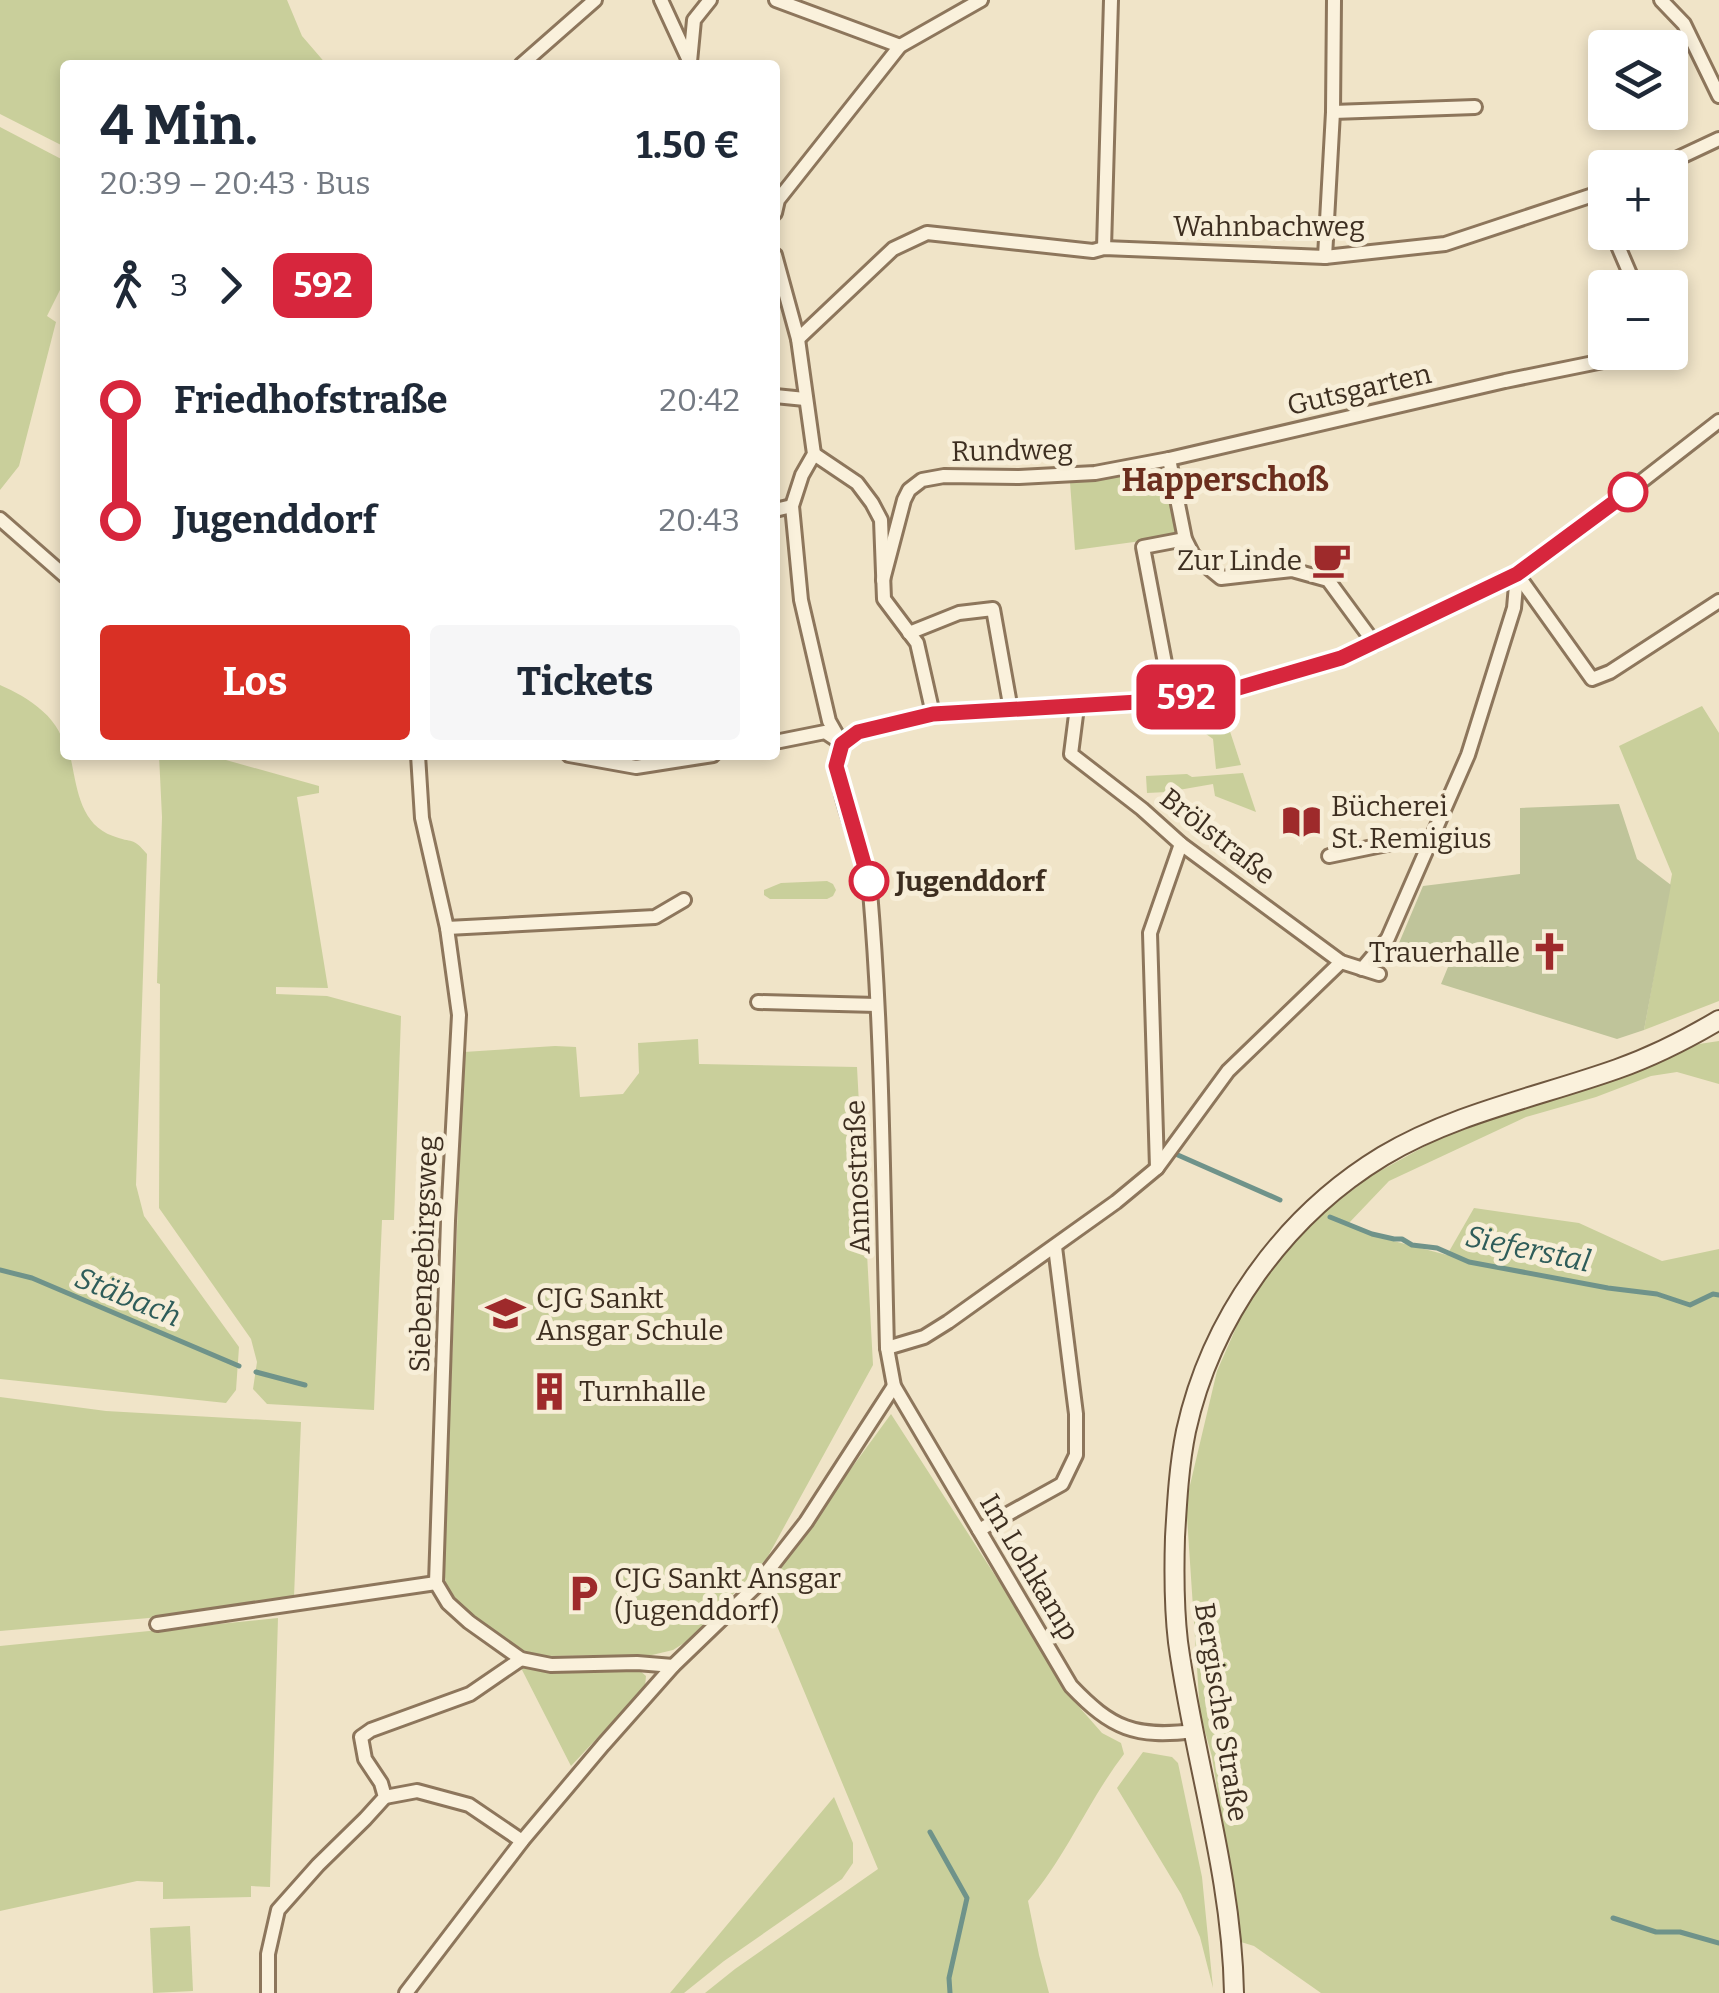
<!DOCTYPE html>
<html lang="de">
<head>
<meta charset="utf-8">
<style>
	body { margin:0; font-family:Bitter,serif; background:#f6f6f7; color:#1f2937; height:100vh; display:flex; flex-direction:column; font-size:38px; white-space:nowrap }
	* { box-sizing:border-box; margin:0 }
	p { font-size:32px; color:#747a83 }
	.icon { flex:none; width:55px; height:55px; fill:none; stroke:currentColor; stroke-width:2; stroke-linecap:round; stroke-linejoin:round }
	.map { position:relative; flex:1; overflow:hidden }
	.sheet { position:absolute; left:60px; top:60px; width:720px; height:700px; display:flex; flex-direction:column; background:#fff; border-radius:10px; box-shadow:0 5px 15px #0003 }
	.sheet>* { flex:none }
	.badge { padding:0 20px; border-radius:15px; font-size:35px; line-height:65px }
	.controls { position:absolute; left:1588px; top:30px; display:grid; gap:20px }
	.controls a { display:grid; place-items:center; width:100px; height:100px; border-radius:10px; background:#fff; box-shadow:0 5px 15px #0003; font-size:50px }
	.map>.badge { position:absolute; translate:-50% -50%; box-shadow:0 0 0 5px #fff }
	.legs { display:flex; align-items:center; gap:15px; height:110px; padding:0 40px; font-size:32px }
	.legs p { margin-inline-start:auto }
	.summary { display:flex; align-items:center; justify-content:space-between; height:170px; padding:0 40px }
	h1 { font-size:55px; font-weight:700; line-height:75px }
	.primary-button { display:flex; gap:20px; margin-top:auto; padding:20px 40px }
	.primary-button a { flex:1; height:115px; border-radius:10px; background:#d93025; color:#fff; font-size:40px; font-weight:700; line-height:115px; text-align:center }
	.primary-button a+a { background:#f6f6f7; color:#1f2937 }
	ul { padding:0 40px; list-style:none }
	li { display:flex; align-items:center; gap:35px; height:120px; font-size:38px }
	li i { display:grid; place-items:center; width:15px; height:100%; margin:0 12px; background:currentColor }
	li i::after { content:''; width:25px; height:25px; margin:-12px; border:8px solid; border-radius:50%; background:#fff }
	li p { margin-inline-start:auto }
	li:first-child i { background:linear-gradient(#0000 50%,currentColor 0) }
	li:last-child i { background:linear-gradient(currentColor 50%,#0000 0) }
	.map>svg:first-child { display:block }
</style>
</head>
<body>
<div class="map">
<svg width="1719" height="1993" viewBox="0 0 1719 1993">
	<rect width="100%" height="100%" fill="#f0e4c8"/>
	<g fill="#c9cf9b">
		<path d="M 0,0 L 287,0 L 302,36 L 327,65 L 65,65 L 65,147 L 0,114 Z"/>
		<path d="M 0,127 L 65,161 L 65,280 L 47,316 L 56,322 L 19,466 L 0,490 Z"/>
		<path d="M 1161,467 L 1178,536 L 1075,550 L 1070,482 L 1091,482 Z"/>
		<path d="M 0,685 C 28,697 65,720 65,755 L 70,755 C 77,786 79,824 113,836 C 133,844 132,836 147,854 L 136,1185 L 144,1216 L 239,1347 L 236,1390 L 226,1403 L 0,1379 Z"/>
		<path d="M 1221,704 L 1241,765 L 1216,769 L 1213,739 L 1202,731 L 1199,708 Z"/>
		<path d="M 1702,706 L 1719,733 L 1719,1001 L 1644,1030 L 1672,874 L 1619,746 Z"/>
		<path d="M 159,755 L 208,755 L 319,786 L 319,793 L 297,797 L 328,988 L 276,987 L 276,994 L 327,996 L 401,1016 L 394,1220 L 382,1220 L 374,1410 L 267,1404 L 253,1389 L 257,1362 L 251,1339 L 159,1208 L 160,984 L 157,983 L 162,817 Z"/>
		<path d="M 1243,773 L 1256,812 L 1215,796 L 1213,784 L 1167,792 L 1147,793 L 1146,776 L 1187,774 L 1192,777 Z"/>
		<path d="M 827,881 L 833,884 L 836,890 L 833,896 L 827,899 L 770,899 L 764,895 L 764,890 L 781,883 Z"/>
		<path d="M 698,1039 L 699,1064 L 857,1067 L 873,1365 L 767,1558 L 692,1638 L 673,1650 L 652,1655 L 542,1656 L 524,1653 L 478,1621 L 454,1599 L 446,1588 L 444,1565 L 464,1052 L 555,1046 L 576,1047 L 580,1097 L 623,1094 L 639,1073 L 638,1043 Z"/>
		<path d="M 1719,1041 L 1719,1084 L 1677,1072 L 1651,1076 L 1596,1097 L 1526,1117 L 1389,1181 L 1348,1224 L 1386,1239 L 1447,1255 L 1474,1208 L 1579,1223 L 1662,1261 L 1719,1249 L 1719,1993 L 1321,1993 L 1254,1946 L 1241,1942 L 1212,1757 L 1200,1713 L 1186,1502 L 1217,1371 L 1261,1271 L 1326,1211 L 1369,1177 L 1438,1139 L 1499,1117 L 1608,1082 L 1672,1057 L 1699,1044 Z"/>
		<path d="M 0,1397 L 106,1411 L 301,1422 L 294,1597 L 149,1618 L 0,1631 Z"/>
		<path d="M 891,1414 L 1040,1645 L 1066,1692 L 1102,1733 L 1121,1743 L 1124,1754 C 1088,1801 1066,1857 1028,1901 L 1039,1955 L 1049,1993 L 705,1993 L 735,1969 L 878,1869 L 767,1602 L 769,1581 Z"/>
		<path d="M 278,1618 L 270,1887 L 251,1886 L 251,1897 L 163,1899 L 163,1882 L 137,1881 L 0,1911 L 0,1646 Z"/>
		<path d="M 519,1664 L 540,1670 L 639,1670 L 646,1676 L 645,1687 L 571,1766 Z"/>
		<path d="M 1143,1752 L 1172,1757 L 1178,1763 L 1202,1877 L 1213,1988 L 1200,1937 L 1181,1894 L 1117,1788 Z"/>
		<path d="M 834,1797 L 853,1843 L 853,1863 L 842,1879 L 724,1961 L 684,1993 L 670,1993 Z"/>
		<path d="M 190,1926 L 193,1991 L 153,1993 L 150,1928 Z"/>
	</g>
	<g fill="#bfc49a">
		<path d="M 1196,708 L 1199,731 L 1151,734 L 1150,715 Z"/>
		<path d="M 1619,804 L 1637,859 L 1671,885 L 1644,1030 L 1617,1039 L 1441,984 L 1448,967 L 1406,960 L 1401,953 L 1399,943 L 1423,886 L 1520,874 L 1520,808 Z"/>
	</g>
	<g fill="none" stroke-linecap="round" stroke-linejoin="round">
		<g stroke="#6f938a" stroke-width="5">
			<path d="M 1171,1152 L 1280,1200"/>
			<path d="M 1330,1217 L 1372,1234 L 1394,1239 L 1402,1239 L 1412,1245 L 1437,1248 L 1469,1262 L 1608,1288 L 1657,1294 L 1690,1305 L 1713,1294 L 1719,1295"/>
			<path d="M 0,1270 L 32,1278 L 239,1366"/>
			<path d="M 256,1372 L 305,1385"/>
			<path d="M 930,1832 L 967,1898 L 949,1978 L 950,1993"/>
			<path d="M 1613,1918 L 1656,1932 L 1680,1932 L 1719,1943"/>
		</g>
		<defs>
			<g id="minor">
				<path d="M 661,0 L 691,65"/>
				<path d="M 776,0 L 900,46"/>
				<path d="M 1661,0 L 1684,24 L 1719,96"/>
				<path d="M 690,62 L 694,20 L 710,0"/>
				<path d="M 521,65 L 595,0"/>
				<path d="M 1333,112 L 1475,107"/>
				<path d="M 1657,168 L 1719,139"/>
				<path d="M 1596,195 L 1605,215"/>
				<path d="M 775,213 L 778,200 L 900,46 L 981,0"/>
				<path d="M 1612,232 L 1636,288"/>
				<path d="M 1104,248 L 1111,0"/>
				<path d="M 775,255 L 798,339 L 814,454 L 802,475 L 792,506 L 801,600 L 829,721 L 842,744"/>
				<path d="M 1325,257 L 1333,112 L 1334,0"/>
				<path d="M 798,339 L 893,249 L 927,233 L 1093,251 L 1104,248 L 1325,257 L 1445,244 L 1605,191"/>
				<path d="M 775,396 L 805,399"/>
				<path d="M 814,454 L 857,483 L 872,503 L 881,520 L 884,599 L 917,643 L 933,714"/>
				<path d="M 1169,459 L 1185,539 L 1193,555 L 1221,578 L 1292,570 L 1328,580 L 1375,644"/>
				<path d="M 775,510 L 792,506"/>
				<path d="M 0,519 L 65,576"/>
				<path d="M 1517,574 L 1592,679 L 1610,672 L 1719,601"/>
				<path d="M 883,580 L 904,500 L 909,490 L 922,480 L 944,476 L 1019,477 L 1095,473 L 1169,459 L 1505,381 L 1628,356 L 1634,352"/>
				<path d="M 909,633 L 959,613 L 993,609 L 1011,710"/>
				<path d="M 1172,700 L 1143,547 L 1185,539"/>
				<path d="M 1077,707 L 1071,754 L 1142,809 L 1181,844 L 1341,962 L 1379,974"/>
				<path d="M 775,742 L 825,732 L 840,742"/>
				<path d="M 418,755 L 422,818 L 447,928 L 459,1015 L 448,1221 L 436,1583 L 448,1603 L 469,1622 L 521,1659 L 551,1665 L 637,1663 L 673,1666"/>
				<path d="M 569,755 L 636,767 L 713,755"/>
				<path d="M 1329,856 L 1416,838 L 1431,841"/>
				<path d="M 447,928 L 655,917 L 684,900"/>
				<path d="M 1362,969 L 1388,938 L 1468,755 L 1514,608 L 1517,574"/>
				<path d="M 758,1002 L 877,1005"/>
				<path d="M 1157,1168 L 1150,933 L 1181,844"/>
				<path d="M 887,1348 L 924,1337 L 948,1322 L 1116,1202 L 1157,1168 L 1228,1071 L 1341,962"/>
				<path d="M 979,1530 L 1062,1484 L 1076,1455 L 1076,1414 L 1055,1247"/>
				<path d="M 157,1624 L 436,1583"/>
				<path d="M 1194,1731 C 1135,1738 1112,1729 1071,1686 L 894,1386 L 887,1348 C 883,1196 883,1043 870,891 C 866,848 826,785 842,744 L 858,732 L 933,714 L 1172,700 L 1228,691 L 1341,659 L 1517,574 L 1570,537 L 1719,421"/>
				<path d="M 385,1797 L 417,1791 L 469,1805 L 522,1841"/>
				<path d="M 268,1993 L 268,1954 L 278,1910 L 318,1865 L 365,1819 L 385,1797 L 381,1783 L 365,1759 L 361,1737 L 371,1730 L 470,1694 L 521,1659"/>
				<path d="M 406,1993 L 522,1841 L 603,1745 L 673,1666 L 756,1586 L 806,1522 L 894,1386"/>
			</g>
			<path id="secondary" d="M 1234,1993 C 1232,1874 1194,1760 1178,1642 C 1174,1608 1174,1571 1175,1537 C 1177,1502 1179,1465 1186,1431 C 1211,1318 1284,1216 1383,1156 C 1455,1113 1538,1097 1617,1069 C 1651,1057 1687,1039 1719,1020"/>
		</defs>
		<use href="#minor" stroke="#8d765c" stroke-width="18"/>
		<use href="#secondary" stroke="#6f573f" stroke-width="22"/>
		<use href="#minor" stroke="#faf1dc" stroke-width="12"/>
		<use href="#secondary" stroke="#faf1dc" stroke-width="18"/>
	</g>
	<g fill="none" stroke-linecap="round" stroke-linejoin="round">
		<defs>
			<path id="line-1" d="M 869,881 L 836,766 L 842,744 L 858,732 L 933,714 L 1172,700 L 1228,691 L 1341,658 L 1517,574 L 1628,492"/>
		</defs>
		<use href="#line-1" stroke="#fff" stroke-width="22"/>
		<use href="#line-1" stroke="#d7263d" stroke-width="15"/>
	</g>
	<defs>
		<symbol id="cafe-bare" viewBox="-9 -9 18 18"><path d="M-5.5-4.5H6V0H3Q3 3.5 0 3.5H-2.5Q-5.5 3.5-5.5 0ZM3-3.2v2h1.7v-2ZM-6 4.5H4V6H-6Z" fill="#9e2a2b" stroke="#f7eed8" stroke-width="2.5" paint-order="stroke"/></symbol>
		<symbol id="library-bare" viewBox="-9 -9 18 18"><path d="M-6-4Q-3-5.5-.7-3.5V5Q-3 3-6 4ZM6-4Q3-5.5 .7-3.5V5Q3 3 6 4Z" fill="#9e2a2b" stroke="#f7eed8" stroke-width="2.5" paint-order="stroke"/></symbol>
		<symbol id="church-bare" viewBox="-9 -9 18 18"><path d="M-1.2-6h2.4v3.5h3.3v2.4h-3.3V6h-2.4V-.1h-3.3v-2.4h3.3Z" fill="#9e2a2b" stroke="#f7eed8" stroke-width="2.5" paint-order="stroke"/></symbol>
		<symbol id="school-bare" viewBox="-9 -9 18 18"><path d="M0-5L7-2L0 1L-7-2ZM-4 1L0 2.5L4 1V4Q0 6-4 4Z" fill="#9e2a2b" stroke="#f7eed8" stroke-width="2.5" paint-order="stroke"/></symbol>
		<symbol id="building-bare" viewBox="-9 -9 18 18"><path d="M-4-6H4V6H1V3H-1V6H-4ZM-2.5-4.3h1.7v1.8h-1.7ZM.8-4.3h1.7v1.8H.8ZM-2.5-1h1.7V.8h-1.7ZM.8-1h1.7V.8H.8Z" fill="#9e2a2b" stroke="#f7eed8" stroke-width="2.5" paint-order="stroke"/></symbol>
		<symbol id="parking-bare" viewBox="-9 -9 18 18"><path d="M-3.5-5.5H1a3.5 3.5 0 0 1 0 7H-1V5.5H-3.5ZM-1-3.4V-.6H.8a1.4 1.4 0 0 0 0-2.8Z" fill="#9e2a2b" stroke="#f7eed8" stroke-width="2.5" paint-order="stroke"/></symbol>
	</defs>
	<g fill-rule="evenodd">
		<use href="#cafe-bare" x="1304" y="532" width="55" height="55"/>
		<use href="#library-bare" x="1274" y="794" width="55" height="55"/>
		<use href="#church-bare" x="1522" y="924" width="55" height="55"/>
		<use href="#school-bare" x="478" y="1286" width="55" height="55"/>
		<use href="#building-bare" x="522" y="1364" width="55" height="55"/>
		<use href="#parking-bare" x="556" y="1566" width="55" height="55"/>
	</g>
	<g fill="#fff" stroke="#d7263d" stroke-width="5">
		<circle cx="1628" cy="492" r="18"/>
		<circle cx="869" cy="881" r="18"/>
	</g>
	<g text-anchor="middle" stroke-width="10" stroke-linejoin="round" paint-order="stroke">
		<g font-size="28" fill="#3d2e20" stroke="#f7eed8">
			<text x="1269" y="236">Wahnbachweg</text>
			<text transform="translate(1359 389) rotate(-13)" y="10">Gutsgarten</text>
			<text transform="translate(1012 450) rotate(-1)" y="10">Rundweg</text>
			<text transform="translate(1218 836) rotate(38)" y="10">Brölstraße</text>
			<text transform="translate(857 1177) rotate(-92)" y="10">Annostraße</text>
			<text transform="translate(423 1254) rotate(-88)" y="10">Siebengebirgsweg</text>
			<text transform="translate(1030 1567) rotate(59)" y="10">Im Lohkamp</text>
			<text transform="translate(1222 1712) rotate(81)" y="10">Bergische Straße</text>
		</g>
		<g font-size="28" fill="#3d2e20" stroke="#f7eed8" text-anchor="start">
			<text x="1302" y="570" text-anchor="end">Zur Linde</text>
			<text x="1331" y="816">Bücherei<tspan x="1331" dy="32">St. Remigius</tspan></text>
			<text x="1520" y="962" text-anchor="end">Trauerhalle</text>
			<text x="536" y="1308">CJG Sankt<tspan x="536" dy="32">Ansgar Schule</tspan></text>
			<text x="579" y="1401">Turnhalle</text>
			<text x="614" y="1588">CJG Sankt Ansgar<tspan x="614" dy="32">(Jugenddorf)</tspan></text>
		</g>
		<g font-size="28" font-weight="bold" fill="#3d2e20" stroke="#f7eed8" text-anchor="start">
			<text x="896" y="891">Jugenddorf</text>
		</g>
		<g font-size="30" font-style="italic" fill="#2f5d5a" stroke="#f7eed8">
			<text transform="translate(1528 1249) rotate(12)" y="10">Sieferstal</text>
			<text transform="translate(128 1297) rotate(22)" y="10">Stäbach</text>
		</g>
		<g font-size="32" font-weight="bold" fill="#6b2e1e" stroke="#f7eed8">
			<text x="1225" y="491">Happerschoß</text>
		</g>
	</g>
</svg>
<div class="controls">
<a><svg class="icon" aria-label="layers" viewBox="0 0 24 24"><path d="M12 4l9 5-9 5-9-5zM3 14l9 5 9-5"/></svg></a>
<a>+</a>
<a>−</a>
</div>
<b class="badge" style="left:1186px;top:697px;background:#d7263d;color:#fff">592</b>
<section class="sheet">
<div class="summary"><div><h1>4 Min.</h1><p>20:39 – 20:43 · Bus</p></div><b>1.50 €</b></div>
<div class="legs"><svg class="icon" aria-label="walk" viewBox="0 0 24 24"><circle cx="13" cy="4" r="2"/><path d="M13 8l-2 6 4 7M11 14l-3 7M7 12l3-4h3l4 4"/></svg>3<svg class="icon" aria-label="forward" viewBox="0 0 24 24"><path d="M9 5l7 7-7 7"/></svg><b class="badge" style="background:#d7263d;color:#fff">592</b></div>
<ul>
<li><i style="color:#d7263d"></i><b>Friedhofstraße</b><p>20:42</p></li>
<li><i style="color:#d7263d"></i><b>Jugenddorf</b><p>20:43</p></li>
</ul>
<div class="primary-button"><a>Los</a><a>Tickets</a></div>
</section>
</div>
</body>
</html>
